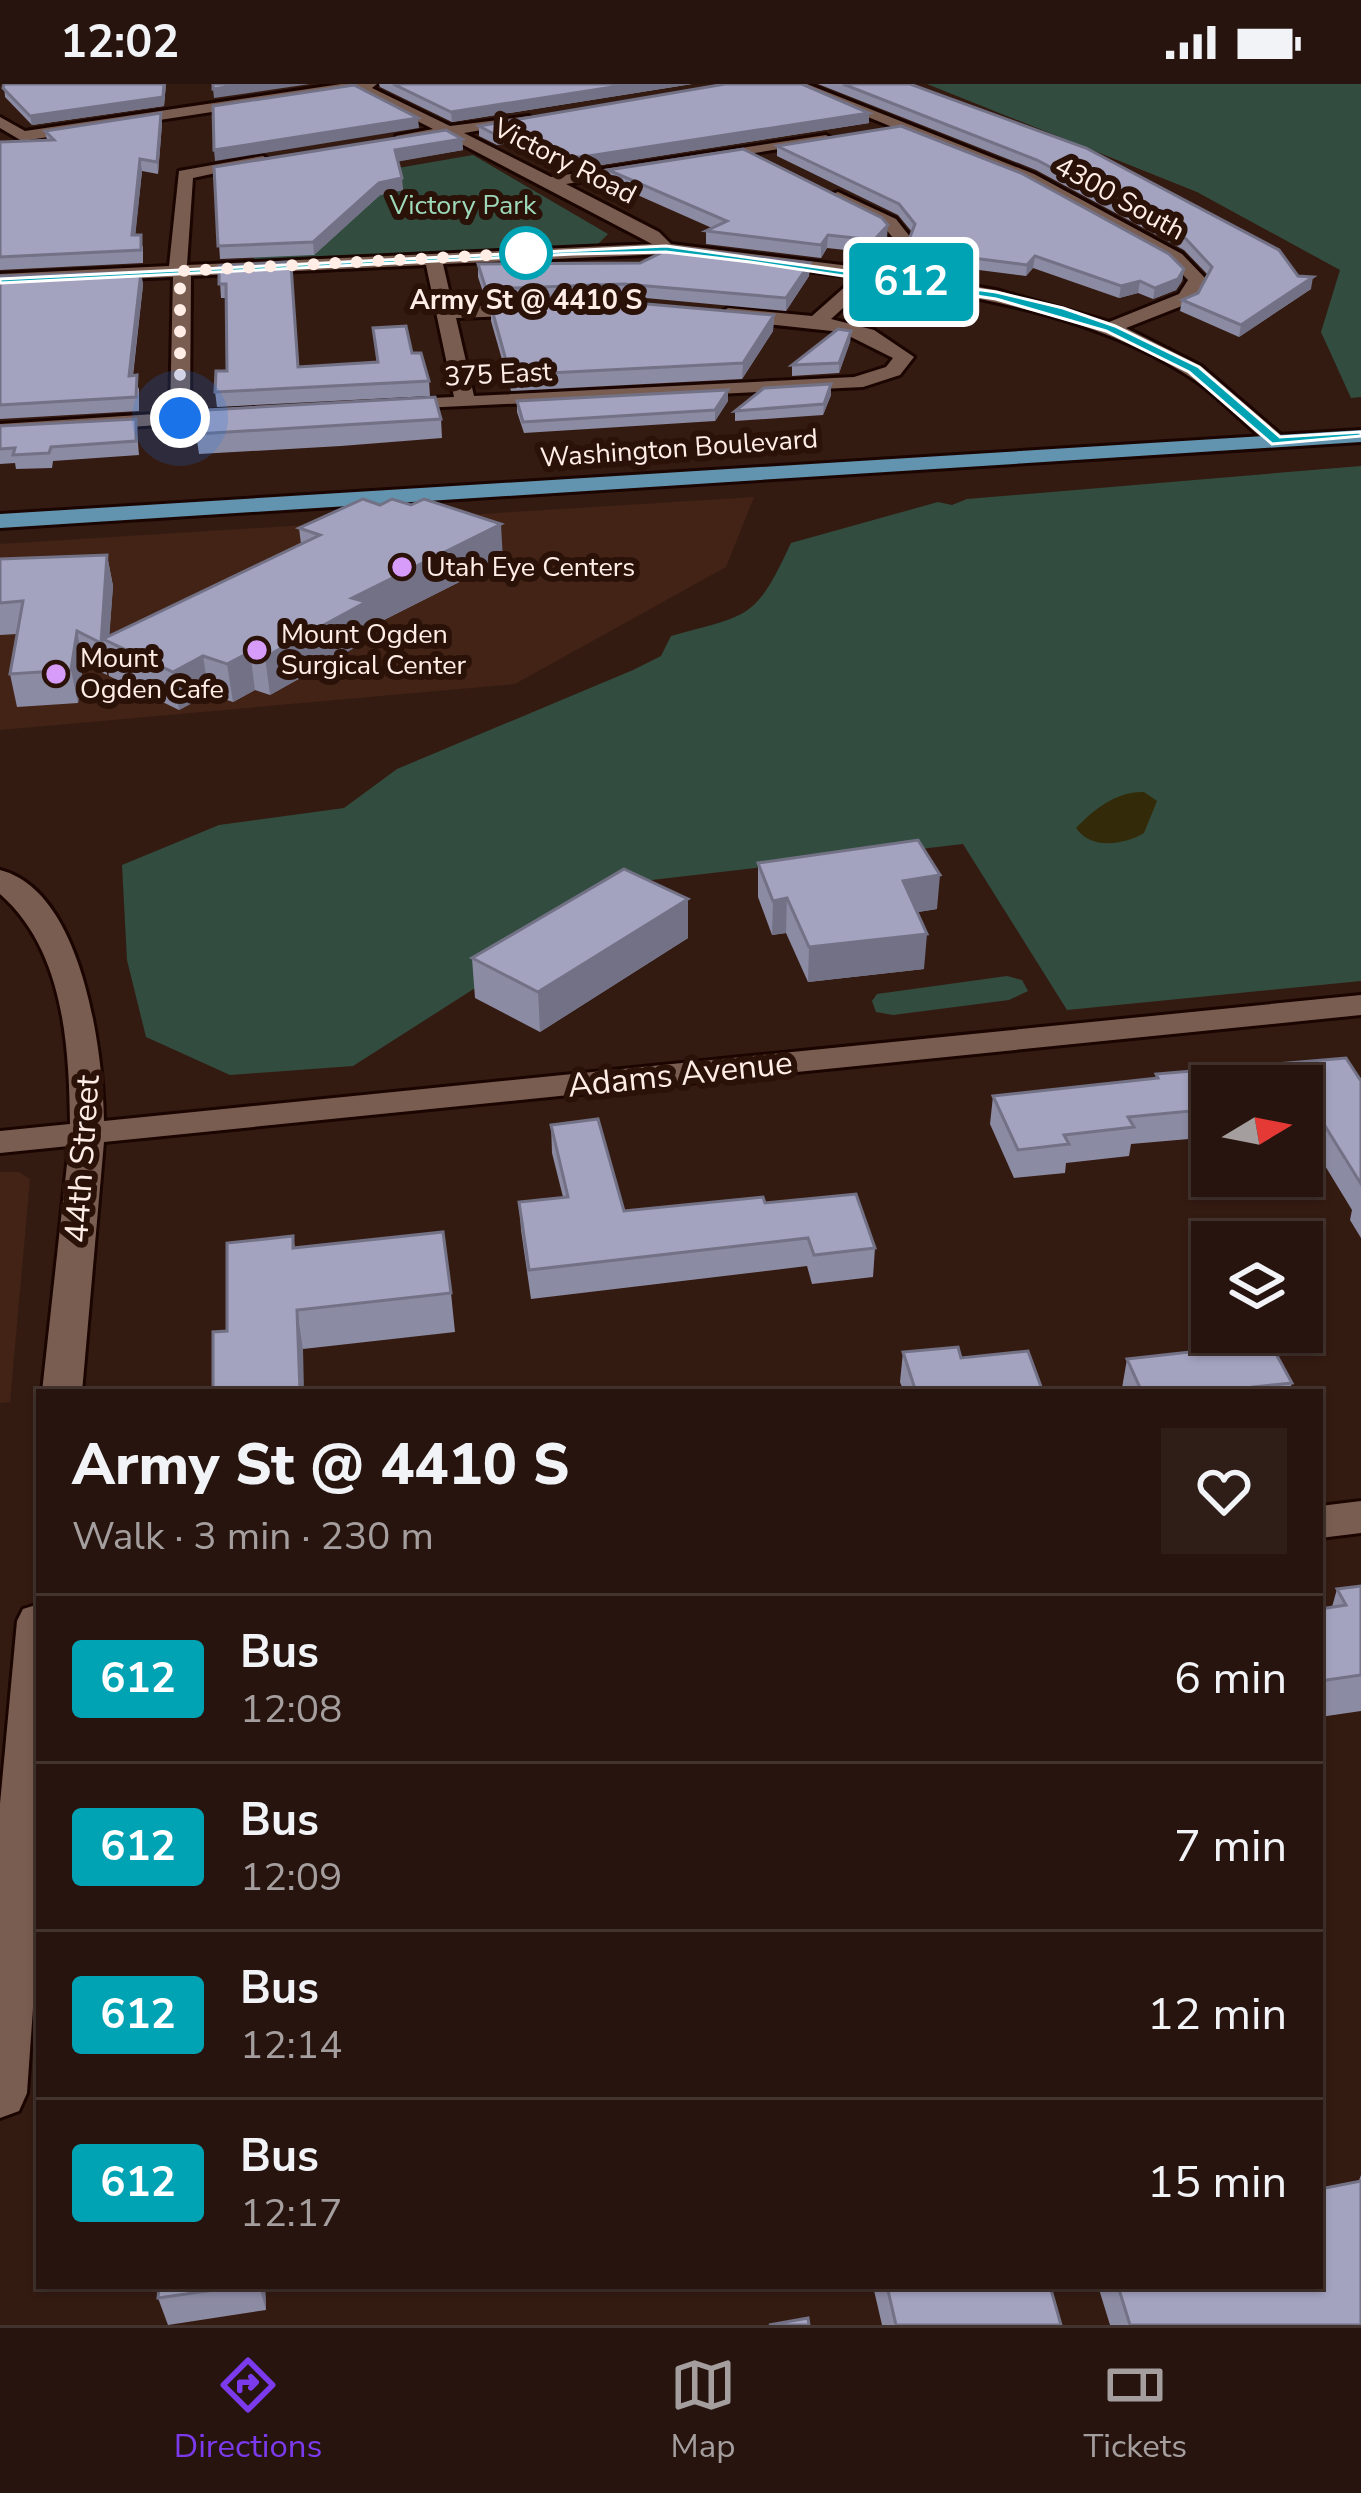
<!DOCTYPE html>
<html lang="en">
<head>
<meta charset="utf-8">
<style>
	body { margin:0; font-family:"Nunito Sans",sans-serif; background:#2f1d17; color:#f1f3f6; height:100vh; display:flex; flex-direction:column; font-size:45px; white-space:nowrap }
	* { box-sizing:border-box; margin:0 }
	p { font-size:39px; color:#a49e9e }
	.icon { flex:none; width:66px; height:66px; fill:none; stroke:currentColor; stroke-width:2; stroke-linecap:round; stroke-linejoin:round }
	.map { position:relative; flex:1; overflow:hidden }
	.details { position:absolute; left:36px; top:1305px; width:1287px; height:900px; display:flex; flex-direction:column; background:#27140e; border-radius:0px; box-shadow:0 3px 9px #0004,0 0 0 3px #43332e }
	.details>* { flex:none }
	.badge { padding:0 24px; border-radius:9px; font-size:42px; line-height:78px }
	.needle { width:78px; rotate:80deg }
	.controls { position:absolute; left:1191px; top:981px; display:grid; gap:24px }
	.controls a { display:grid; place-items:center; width:132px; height:132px; border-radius:0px; background:#27140e; box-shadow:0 3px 9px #0004,0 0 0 3px #43332e; font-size:60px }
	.you { position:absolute; width:60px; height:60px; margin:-30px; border:9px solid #fff; border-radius:50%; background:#1a73e8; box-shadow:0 0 0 18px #1a73e833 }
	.map>.badge { position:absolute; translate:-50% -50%; box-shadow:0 0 0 6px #fff }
	.round { display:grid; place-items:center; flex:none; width:126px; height:126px; border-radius:0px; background:#2f1d17 }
	.summary { display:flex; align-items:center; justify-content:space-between; height:204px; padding:0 36px }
	h1 { font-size:57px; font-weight:800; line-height:90px }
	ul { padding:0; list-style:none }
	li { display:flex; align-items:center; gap:36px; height:168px; padding:0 36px; border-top:3px solid #43332e }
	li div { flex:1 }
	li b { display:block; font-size:45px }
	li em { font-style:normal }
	li .badge { min-width:132px; font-weight:700; text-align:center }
	.status { display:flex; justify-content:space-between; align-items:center; height:84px; padding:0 60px; background:#27140e; direction:ltr }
	.status svg { height:33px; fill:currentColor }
	.dock { display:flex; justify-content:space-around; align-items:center; height:168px; border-top:3px solid #43332e; background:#27140e; font-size:33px; color:#a49e9e }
	.dock a { display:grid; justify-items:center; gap:6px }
	.dock .current { color:#7c3aed }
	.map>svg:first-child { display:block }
</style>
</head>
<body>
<div class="status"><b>12:02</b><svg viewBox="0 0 49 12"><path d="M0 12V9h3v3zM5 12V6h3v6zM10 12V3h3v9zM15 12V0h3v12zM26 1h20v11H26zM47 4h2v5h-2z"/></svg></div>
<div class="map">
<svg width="1361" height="2241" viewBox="0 0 1361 2241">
	<rect width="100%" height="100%" fill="#341b12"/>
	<g fill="#422316">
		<path d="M 754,413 L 726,483 L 515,600 L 0,646 L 0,460 Z"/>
		<path d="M 0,1088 L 19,1088 L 30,1095 L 10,1318 L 0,1319 Z"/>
	</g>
	<g fill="#324d3f">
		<path d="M 927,0 L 1361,0 L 1361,313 L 1351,314 L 1321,248 L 1340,186 L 1197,108 Z"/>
		<path d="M 473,71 L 608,150 L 596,162 L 253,180 L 266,115 L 288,103 Z"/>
		<path d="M 1361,382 L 1361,897 L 1067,926 L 963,760 L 643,797 L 353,982 L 230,991 L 146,953 L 127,876 L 122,781 L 219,741 L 344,724 L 397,685 L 633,586 L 661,572 L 671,552 C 751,530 755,536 791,459 L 938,418 L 952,421 L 967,415 Z"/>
		<path d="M 1007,892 L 1022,896 L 1028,907 L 1009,916 L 893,931 L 876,928 L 872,917 L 877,910 Z"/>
	</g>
	<path fill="#322a08" d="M 1144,708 L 1157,717 L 1144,749 C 1123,761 1091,766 1076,744 C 1094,725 1117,707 1144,708 Z"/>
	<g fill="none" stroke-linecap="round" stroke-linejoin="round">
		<defs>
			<g id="minor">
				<path d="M 341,0 L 377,0 L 372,4 L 450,42 L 529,32 L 529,38 L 464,49 L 551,93 L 826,51 L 834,56 L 566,100 L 659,148 L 671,160 L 866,184 L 893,154 L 884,143 L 832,116 L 832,110 L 838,108 L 896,135 L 911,154 L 901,172 L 884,187 L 996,206 L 1109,238 L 1179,210 L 1188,196 L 1170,178 L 1022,96 L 787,0 L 807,0 L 1034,90 L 1182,170 L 1206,195 L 1192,218 L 1126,244 L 1201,282 L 1288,357 L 1284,361 L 1270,361 C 1242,338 1215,308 1184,289 C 1091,231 981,214 874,196 L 831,235 L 874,246 L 914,273 L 900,291 L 863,303 L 380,326 L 380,318 L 387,316 L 454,313 L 426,181 L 191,192 L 190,328 L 254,324 L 264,330 L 261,334 L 0,352 L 0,340 L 170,329 L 173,193 L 0,200 L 0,190 L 169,182 L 179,87 L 263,72 L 271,77 L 193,94 L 187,181 L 652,160 L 446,52 L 396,58 L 396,52 L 433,45 L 356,6 L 22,57 L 0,44 L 0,33 L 25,47 ZM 666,170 L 856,193 L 812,232 L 728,224 L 719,230 L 728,236 L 841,248 L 893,274 L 886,283 L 854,293 L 474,312 L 456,234 L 541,231 L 550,225 L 541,219 L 453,223 L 443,180 Z"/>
				<path d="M 0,786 C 83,807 103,968 104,1037 L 1361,911 L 1361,931 L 104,1058 L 82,1308 L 42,1308 L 69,1062 L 0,1069 L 0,1047 L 70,1040 C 69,961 64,866 0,810 Z"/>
				<path d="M 1361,1417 L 1361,1449 L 1320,1454 L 1320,1422 Z"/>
				<path d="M 39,1520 L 39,1840 L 27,2009 L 19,2027 L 0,2034 L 0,1720 L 17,1537 L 23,1525 Z"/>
			</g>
			<path id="major" d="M 1361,346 L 1361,358 L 0,444 L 0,430 Z"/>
		</defs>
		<use href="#minor" stroke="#1b0501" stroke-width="6"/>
		<use href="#major" stroke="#1b0501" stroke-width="6"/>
		<use href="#minor" fill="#7a5d51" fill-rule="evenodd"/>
		<use href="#major" fill="#6294af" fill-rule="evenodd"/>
	</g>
	<g fill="#8c8ba4">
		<path d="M 4,0 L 166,0 L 164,22 L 32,41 L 5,13 Z"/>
		<path d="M 379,0 L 692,0 L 452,38 L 380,3 Z"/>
		<path d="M 818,0 L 910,0 L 1298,192 L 1311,205 L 1239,253 L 1180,227 L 1182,216 L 1198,209 L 1208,191 L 1184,166 L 1036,86 Z"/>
		<path d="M 161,29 L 162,40 L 158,90 L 142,87 L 135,151 L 143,163 L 143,179 L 0,186 L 0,58 L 47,56 L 45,47 Z"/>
		<path d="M 869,29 L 869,39 L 582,84 L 571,83 L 519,57 L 497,61 L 479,52 L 479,42 Z"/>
		<path d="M 462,55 L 463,66 L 398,77 L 403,106 L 380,111 L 314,171 L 220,175 L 214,83 Z"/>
		<path d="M 777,62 L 1184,185 L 1182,197 L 1176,206 L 1153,215 L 1138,209 L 1119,214 L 1033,184 L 1026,192 L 932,180 L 918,177 L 918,174 L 906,172 L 907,161 L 912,148 L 898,131 L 777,72 Z"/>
		<path d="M 608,86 L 887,154 L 873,169 L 827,164 L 821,174 L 706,160 L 706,147 L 712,144 L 608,98 Z"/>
		<path d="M 810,179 L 809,192 L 786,227 L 624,212 L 486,217 L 478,193 L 478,180 Z"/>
		<path d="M 219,182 L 299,283 L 377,278 L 373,244 L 412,269 L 429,297 L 430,312 L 217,323 L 215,308 L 227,287 L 226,214 L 221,214 Z"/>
		<path d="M 141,188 L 143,201 L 133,292 L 139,305 L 139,327 L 0,335 L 0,192 Z"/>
		<path d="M 491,222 L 774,231 L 773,247 L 742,295 L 511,307 L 491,237 Z"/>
		<path d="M 851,247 L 850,258 L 839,289 L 792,292 L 792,281 Z"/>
		<path d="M 728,306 L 728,317 L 715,337 L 524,349 L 517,328 L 517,317 Z"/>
		<path d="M 831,311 L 823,331 L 735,337 L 735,327 Z"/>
		<path d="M 136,335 L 139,371 L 53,377 L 52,384 L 16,385 L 15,379 L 0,380 L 0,342 Z"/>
		<path d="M 441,335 L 442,354 L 341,362 L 199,370 L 196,350 Z"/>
		<path d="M 299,444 L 503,476 L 368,544 L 370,555 L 270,611 L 255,606 L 233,618 L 209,610 L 179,626 L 109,592 L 107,581 L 107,591 L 83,579 L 78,619 L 17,623 L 10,590 L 17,550 L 0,551 L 0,475 L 107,471 L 113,502 L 109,552 L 301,460 Z"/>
		<path d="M 758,779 L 937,825 L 917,828 L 924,885 L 808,898 L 786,849 L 772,851 L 758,813 Z"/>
		<path d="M 688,815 L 688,854 L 540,948 L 475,914 L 472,874 Z"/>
		<path d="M 1156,990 L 1361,997 L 1361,1154 L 1350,1136 L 1352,1126 L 1302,1044 L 1302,1002 L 1212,1002 L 1212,1053 L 1131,1060 L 1129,1072 L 1066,1079 L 1065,1089 L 1014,1094 L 990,1040 L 993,1012 L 1156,994 Z"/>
		<path d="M 551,1041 L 624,1127 L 765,1119 L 875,1164 L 873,1193 L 812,1200 L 807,1182 L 531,1215 L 521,1146 L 519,1118 L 563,1113 L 552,1069 Z"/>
		<path d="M 293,1152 L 295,1164 L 451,1209 L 455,1248 L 303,1265 L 227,1247 Z"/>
		<path d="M 903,1268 L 961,1274 L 1043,1308 L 904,1308 L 900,1298 Z"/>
		<path d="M 1127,1275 L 1292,1299 L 1289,1308 L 1124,1308 L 1122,1304 Z"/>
		<path d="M 1361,1502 L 1361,1627 L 1320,1633 L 1320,1525 L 1332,1523 L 1337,1505 Z"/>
		<path d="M 1361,2091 L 1361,2241 L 1110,2241 L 1098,2202 L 1320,2202 Z"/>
		<path d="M 159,2202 L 265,2202 L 266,2226 L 168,2241 L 158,2214 Z"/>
		<path d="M 873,2202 L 1050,2202 L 1061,2241 L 882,2241 Z"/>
	</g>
	<g fill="#727186">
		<path d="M 166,0 L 164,22 L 32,41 L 30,32 Z"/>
		<path d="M 245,0 L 310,0 L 214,14 L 213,5 Z"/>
		<path d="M 632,0 L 692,0 L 452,38 L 451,28 Z"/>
		<path d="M 161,29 L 162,40 L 158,90 L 157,78 Z"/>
		<path d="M 869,29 L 869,39 L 582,84 L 582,73 Z"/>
		<path d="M 418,34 L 419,44 L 215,77 L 214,66 Z"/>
		<path d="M 519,47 L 519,57 L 497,61 L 496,51 Z"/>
		<path d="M 462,55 L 463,66 L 396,78 L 395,66 Z"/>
		<path d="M 140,75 L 142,87 L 134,164 L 132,151 Z"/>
		<path d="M 402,94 L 403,106 L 380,111 L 314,171 L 313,158 L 379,99 Z"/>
		<path d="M 888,141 L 887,154 L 873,169 L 874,156 Z"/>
		<path d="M 828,151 L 827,164 L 821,174 L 821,161 Z"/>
		<path d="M 1035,172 L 1033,184 L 1026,192 L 1027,181 Z"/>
		<path d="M 810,179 L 809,192 L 786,227 L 786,214 Z"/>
		<path d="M 1184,185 L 1182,197 L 1176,206 L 1153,215 L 1155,204 Z"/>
		<path d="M 141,188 L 143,201 L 131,306 L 129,292 Z"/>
		<path d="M 1313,193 L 1311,205 L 1239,253 L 1241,241 Z"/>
		<path d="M 1140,197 L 1138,209 L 1119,214 L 1121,202 Z"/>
		<path d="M 774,231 L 773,247 L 742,295 L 743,279 Z"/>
		<path d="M 851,247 L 850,258 L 839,289 L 839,279 Z"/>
		<path d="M 831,300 L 831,311 L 823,331 L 824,320 Z"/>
		<path d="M 728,306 L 728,317 L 715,337 L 715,326 Z"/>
		<path d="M 501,440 L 503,476 L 368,544 L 370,555 L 270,611 L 265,573 L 352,514 Z"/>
		<path d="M 107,471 L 113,502 L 109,558 L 103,555 L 107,581 L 107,591 L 101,559 Z"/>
		<path d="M 77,547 L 83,579 L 78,619 L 71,586 Z"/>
		<path d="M 250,568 L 255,606 L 233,618 L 227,580 Z"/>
		<path d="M 203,572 L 209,610 L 179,626 L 173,588 Z"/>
		<path d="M 940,791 L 937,825 L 901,831 L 903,797 Z"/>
		<path d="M 787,814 L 786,849 L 772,851 L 773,817 Z"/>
		<path d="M 688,815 L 688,854 L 540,948 L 538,908 Z"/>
		<path d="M 927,850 L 924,885 L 808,898 L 809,863 Z"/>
		<path d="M 297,1226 L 303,1265 L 304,1308 L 300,1308 Z"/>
		<path d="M 259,2202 L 265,2202 L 266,2226 Z"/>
	</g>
	<g fill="#a3a2bf" stroke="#727186" stroke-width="3">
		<path d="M 4,0 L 164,0 L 163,13 L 30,32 L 3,4 Z"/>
		<path d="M 213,0 L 245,0 L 213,5 Z"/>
		<path d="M 393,0 L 632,0 L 451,28 Z"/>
		<path d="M 725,0 L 802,0 L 869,29 L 582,73 L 570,73 L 519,47 L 496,51 L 479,42 Z"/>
		<path d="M 843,0 L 910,0 L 1086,64 L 1279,166 L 1298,192 L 1313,193 L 1241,241 L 1182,216 L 1198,209 L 1212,183 L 1186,155 L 1037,76 Z"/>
		<path d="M 354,1 L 418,34 L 214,66 L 213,22 Z"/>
		<path d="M 161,29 L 157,78 L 140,75 L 132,151 L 141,151 L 141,166 L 0,173 L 0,58 L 54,56 L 45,47 Z"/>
		<path d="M 901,42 L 1021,89 L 1169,170 L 1184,185 L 1178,195 L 1155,204 L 1140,197 L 1121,202 L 1035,172 L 1027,181 L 933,169 L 919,165 L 922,163 L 907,161 L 915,140 L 899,120 L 777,62 Z"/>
		<path d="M 446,46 L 462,55 L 395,66 L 402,94 L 379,99 L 313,158 L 218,162 L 214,83 Z"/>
		<path d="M 743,65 L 882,134 L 888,141 L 874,156 L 828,151 L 821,161 L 706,147 L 727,137 L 608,86 Z"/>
		<path d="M 673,163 L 810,179 L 786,214 L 624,200 L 486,205 L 478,180 L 640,179 Z"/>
		<path d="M 289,178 L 285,181 L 291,181 L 298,283 L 378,278 L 373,244 L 406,242 L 412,269 L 421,269 L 429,297 L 215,308 L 216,287 L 227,287 L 226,200 L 219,200 L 219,182 Z"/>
		<path d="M 141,188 L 129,292 L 137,291 L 136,313 L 0,321 L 0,192 Z"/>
		<path d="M 624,218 L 774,231 L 743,279 L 510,291 L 491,222 Z"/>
		<path d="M 838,245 L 851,247 L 839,279 L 792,281 Z"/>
		<path d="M 831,300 L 824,320 L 735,327 L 764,304 Z"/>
		<path d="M 728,306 L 715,326 L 523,338 L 517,317 Z"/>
		<path d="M 435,313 L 441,335 L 196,350 L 207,326 Z"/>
		<path d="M 136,335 L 136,357 L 51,363 L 49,369 L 13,371 L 15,364 L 0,365 L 0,342 Z"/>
		<path d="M 363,415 L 380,421 L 392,415 L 411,421 L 424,415 L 501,440 L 352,514 L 366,518 L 265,573 L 250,568 L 227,580 L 203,572 L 173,588 L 103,555 L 320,451 L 299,444 Z"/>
		<path d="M 107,471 L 101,559 L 77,547 L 71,586 L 10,590 L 23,517 L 0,519 L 0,475 Z"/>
		<path d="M 918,756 L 940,791 L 903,797 L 927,850 L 809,863 L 787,814 L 773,817 L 758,779 Z"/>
		<path d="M 624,785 L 688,815 L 538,908 L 472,874 Z"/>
		<path d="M 1346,974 L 1361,997 L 1361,1100 L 1309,1016 L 1302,1017 L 1302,1002 L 1212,1002 L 1212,1025 L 1128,1033 L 1134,1043 L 1064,1051 L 1069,1060 L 1018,1066 L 993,1012 L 1158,994 L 1156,990 Z"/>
		<path d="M 598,1035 L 624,1127 L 763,1113 L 765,1119 L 856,1110 L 875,1164 L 814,1171 L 808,1154 L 529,1186 L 519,1118 L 568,1113 L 551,1041 Z"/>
		<path d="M 443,1148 L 451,1209 L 297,1226 L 300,1308 L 213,1308 L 213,1248 L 227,1247 L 227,1159 L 293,1152 L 293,1164 Z"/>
		<path d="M 1270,1259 L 1292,1299 L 1253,1303 L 1255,1308 L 1142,1308 L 1127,1275 Z"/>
		<path d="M 958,1263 L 961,1274 L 1028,1267 L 1043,1308 L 916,1308 L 903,1268 Z"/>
		<path d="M 1361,1502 L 1361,1591 L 1320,1597 L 1320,1525 L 1346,1521 L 1337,1505 Z"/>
		<path d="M 1361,2097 L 1361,2241 L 1130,2241 L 1118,2202 L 1320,2202 L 1320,2105 Z"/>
		<path d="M 159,2202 L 242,2202 L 158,2214 Z"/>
		<path d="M 887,2202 L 1050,2202 L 1061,2241 L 896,2241 Z"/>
		<path d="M 808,2234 L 809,2241 L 769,2241 Z"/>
	</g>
	<path fill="#00a3b4" stroke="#fff" stroke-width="3" d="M 666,162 L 996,208 L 1063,224 L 1115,242 L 1199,283 L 1280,353 L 1361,348 L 1361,352 L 1272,360 L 1189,288 L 1106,247 L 996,215 L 750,178 L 666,168 L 574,170 L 0,199 L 0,195 Z"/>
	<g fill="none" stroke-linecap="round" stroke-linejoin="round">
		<path stroke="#ffede6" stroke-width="12" stroke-dasharray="0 21.6" d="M 180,334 L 180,187 L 532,169 L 526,169"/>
	</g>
	<circle fill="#fff" stroke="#00a3b4" stroke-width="6" cx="526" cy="169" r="24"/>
	<g fill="#d79bf9" stroke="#2a1209" stroke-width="4.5">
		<circle cx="402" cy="483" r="12"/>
		<circle cx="257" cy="566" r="12"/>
		<circle cx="56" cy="590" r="12"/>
	</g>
	<g text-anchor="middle" stroke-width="12" stroke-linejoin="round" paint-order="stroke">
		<g font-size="27" fill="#ffede6" stroke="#2a1209">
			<text transform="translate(565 77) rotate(27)" y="9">Victory Road</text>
			<text transform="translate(1120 114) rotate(29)" y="9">4300 South</text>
			<text transform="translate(498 290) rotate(-3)" y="9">375 East</text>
			<text transform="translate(679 364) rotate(-4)" y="9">Washington Boulevard</text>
		</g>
		<g font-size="27" fill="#9edaba" stroke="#2a1209">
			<text x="463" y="130">Victory Park</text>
		</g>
		<g font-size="27" font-weight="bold" fill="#ffede6" stroke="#2a1209">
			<text x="526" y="225">Army St @ 4410 S</text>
		</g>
		<g font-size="27" fill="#ffede6" stroke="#2a1209" text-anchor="start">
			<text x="426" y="492">Utah Eye Centers</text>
			<text x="281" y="559">Mount Ogden<tspan x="281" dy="31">Surgical Center</tspan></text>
			<text x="80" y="583">Mount<tspan x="80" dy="31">Ogden Cafe</tspan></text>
		</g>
		<g font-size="33" fill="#ffede6" stroke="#2a1209">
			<text transform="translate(680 989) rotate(-6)" y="12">Adams Avenue</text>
			<text transform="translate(81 1075) rotate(-86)" y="12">44th Street</text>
		</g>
	</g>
</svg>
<div class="controls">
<a><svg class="needle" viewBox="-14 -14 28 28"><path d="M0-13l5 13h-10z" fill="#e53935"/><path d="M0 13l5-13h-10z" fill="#a49e9e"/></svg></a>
<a><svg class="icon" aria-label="layers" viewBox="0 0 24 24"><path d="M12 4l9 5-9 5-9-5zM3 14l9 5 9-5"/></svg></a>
</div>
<div class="you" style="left:180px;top:334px"></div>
<b class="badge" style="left:911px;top:198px;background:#00a3b4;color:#fff">612</b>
<section class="details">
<div class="summary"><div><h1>Army St @ 4410 S</h1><p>Walk · 3 min · 230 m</p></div><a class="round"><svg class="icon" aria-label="heart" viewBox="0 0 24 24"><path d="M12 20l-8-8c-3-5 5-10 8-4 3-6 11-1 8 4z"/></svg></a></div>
<ul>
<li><span class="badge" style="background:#00a3b4;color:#fff">612</span><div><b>Bus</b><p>12:08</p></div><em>6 min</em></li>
<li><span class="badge" style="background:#00a3b4;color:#fff">612</span><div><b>Bus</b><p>12:09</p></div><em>7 min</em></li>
<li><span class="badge" style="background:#00a3b4;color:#fff">612</span><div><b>Bus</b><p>12:14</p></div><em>12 min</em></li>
<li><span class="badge" style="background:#00a3b4;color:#fff">612</span><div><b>Bus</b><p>12:17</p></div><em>15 min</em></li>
</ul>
</section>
</div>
<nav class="dock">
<a class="current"><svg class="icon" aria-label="directions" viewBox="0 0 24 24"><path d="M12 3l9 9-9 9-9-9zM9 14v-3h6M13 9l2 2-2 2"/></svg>Directions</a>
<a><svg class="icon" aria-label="map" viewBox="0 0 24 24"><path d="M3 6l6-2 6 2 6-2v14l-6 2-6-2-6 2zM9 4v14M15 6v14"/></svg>Map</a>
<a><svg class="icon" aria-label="tickets" viewBox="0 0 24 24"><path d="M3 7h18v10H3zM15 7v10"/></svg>Tickets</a>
</nav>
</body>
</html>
